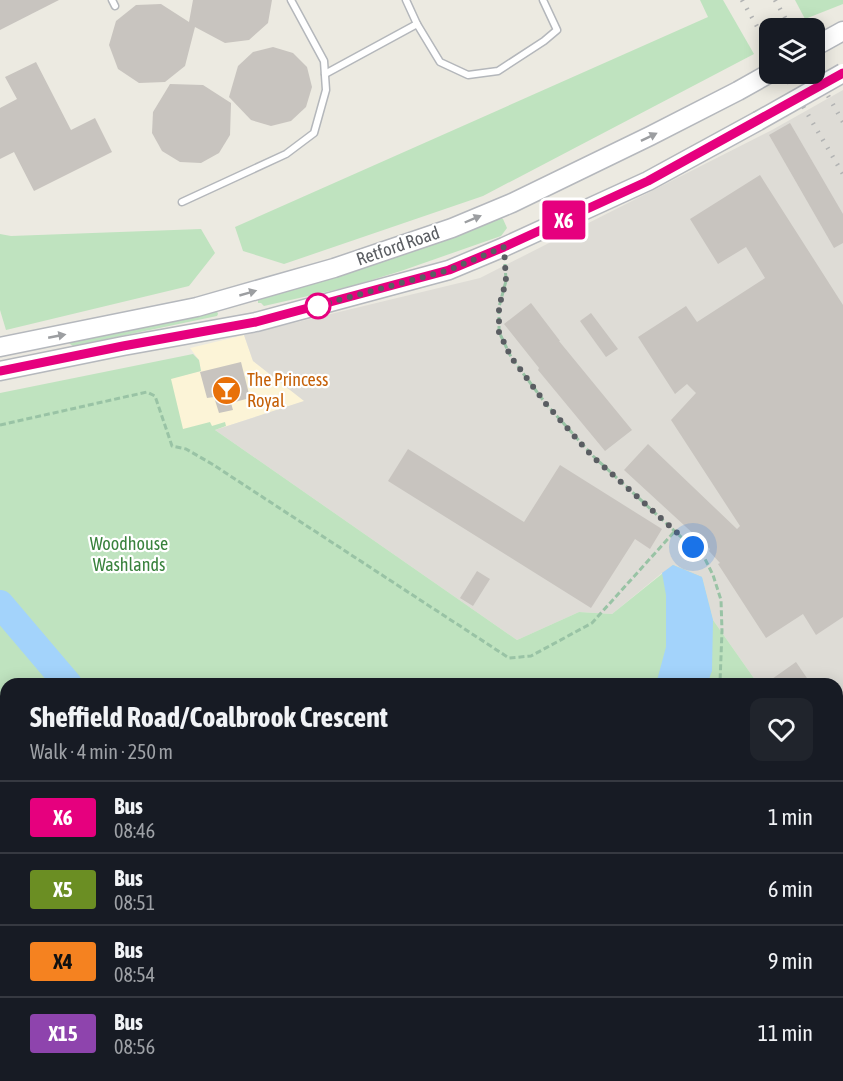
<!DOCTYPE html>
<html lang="en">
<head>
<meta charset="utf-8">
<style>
	body { margin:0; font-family:"Asap Condensed",sans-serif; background:#20242c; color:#f1f3f6; height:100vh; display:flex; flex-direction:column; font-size:22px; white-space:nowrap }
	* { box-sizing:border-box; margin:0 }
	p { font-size:20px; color:#9ea1a6 }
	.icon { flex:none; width:33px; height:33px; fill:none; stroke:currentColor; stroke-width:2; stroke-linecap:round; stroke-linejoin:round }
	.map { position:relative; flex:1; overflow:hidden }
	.sheet { position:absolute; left:0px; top:678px; width:843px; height:404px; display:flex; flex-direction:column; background:#171b24; border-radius:18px 18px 0 0; box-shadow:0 3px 15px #0003 }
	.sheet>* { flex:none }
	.badge { padding:0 12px; border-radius:4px; font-size:21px; line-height:39px }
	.tools { position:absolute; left:759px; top:18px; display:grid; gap:12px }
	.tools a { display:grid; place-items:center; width:66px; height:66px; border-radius:12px; background:#171b24; box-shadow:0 3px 15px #0003; font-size:30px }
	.you { position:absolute; width:30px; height:30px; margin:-15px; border:4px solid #fff; border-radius:50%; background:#1a73e8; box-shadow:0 0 0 9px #1a73e833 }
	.map>.badge { position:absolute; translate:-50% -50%; box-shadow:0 0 0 3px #fff }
	.round { display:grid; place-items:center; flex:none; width:63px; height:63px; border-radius:12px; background:#20242c }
	.headline { display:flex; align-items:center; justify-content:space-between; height:102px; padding:0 30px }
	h1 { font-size:28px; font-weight:700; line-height:45px }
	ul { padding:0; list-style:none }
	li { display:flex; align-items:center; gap:18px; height:72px; padding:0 30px; border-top:2px solid #363941 }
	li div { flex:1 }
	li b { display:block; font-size:22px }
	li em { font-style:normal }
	li .badge { min-width:66px; font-weight:700; text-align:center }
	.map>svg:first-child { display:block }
</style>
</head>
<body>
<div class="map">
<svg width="843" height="1081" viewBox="0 0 843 1081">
	<rect width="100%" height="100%" fill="#eceae1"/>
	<path fill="#fcf4d7" d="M 244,335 L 253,361 L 305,401 L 215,430 L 181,437 L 168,379 L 201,371 L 199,360 L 190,348 Z"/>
	<path fill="#dedcd6" d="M 843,90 L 843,802 L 837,794 L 837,684 L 758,684 L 713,620 L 702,577 L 662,573 L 612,614 L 579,612 L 517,640 L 215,430 L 304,401 L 253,361 L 244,335 L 480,278 L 772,130 Z"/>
	<g fill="#bfe3bf">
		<path d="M 700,0 L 723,0 L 754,54 L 483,196 L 284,264 L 243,251 L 235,227 L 708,17 Z"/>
		<path d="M 795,0 L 843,0 L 843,4 L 805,19 Z"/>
		<path d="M 499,217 L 503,219 L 507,228 L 501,236 L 401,271 L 352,286 L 264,306 L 261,303 L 258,303 L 258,300 L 261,296 Z"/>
		<path d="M 201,229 L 215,253 L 189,286 L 6,330 L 0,310 L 0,234 L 11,236 Z"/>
		<path d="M 217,311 L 218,314 L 217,316 L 73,346 L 70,344 L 69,342 Z"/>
		<path d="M 193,354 L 199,360 L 201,371 L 171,379 L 183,429 L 210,422 L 212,426 L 225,422 L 226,426 L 215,430 L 517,640 L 579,612 L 612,614 L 673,565 L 702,577 L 713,620 L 758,684 L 6,684 L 6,1076 L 837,1076 L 837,794 L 843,802 L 843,1081 L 0,1081 L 0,393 Z"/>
	</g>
	<path fill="#a3d3fb" d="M 673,565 L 702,577 L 713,620 L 712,671 L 707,684 L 656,684 L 666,647 L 666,595 L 662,573 Z"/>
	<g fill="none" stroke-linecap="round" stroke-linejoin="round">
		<g stroke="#a3d3fb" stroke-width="28">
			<path d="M 0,604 L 68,684"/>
			<path d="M 408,1076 L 412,1081"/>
		</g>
	</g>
	<g fill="#c8c4bf">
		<path d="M 0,0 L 59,0 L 0,30 Z"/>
		<path d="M 193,0 L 272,0 L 268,23 L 249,40 L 225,43 L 195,27 L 185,66 L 165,82 L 139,83 L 118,69 L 109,45 L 116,21 L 136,5 L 161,4 L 189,22 Z"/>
		<path d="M 273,47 L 293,53 L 307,67 L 312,87 L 306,107 L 291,121 L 271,126 L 251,120 L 229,97 L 238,66 L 253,52 Z"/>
		<path d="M 36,62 L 71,130 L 95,118 L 112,152 L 34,191 L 14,152 L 0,159 L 0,108 L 17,99 L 5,77 Z"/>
		<path d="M 170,84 L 203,85 L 231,103 L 230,135 L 219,153 L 201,163 L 180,162 L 162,151 L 152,133 L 153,112 Z"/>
		<path d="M 790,123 L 843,214 L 843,243 L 834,248 L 769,135 Z"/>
		<path d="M 760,175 L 843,305 L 843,617 L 816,635 L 803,614 L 766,638 L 718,564 L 720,563 L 709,551 L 710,549 L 624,470 L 648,444 L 737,529 L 740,526 L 671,420 L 696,393 L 687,384 L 675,394 L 638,337 L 686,306 L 697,322 L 765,278 L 746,247 L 718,264 L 690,219 Z"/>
		<path d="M 531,303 L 560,341 L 559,341 L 632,430 L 605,451 L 538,370 L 539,368 L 504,324 Z"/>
		<path d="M 591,313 L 618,349 L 606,357 L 580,321 Z"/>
		<path d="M 241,362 L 250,398 L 231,403 L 233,410 L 219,413 L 214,397 L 207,398 L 200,372 Z"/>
		<path d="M 408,449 L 524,522 L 560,465 L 662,529 L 650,549 L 635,539 L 591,608 L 388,481 Z"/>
		<path d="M 477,571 L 490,579 L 473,606 L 460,598 Z"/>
		<path d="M 796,662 L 811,684 L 765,684 Z"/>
	</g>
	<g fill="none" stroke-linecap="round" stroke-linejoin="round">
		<defs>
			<g id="lane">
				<path d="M 112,0 L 115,6"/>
				<path d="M 406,0 L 417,24 L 440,62 L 468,75 L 498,71 L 544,41 L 557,30 L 543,0"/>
				<path d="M 325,74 L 417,24"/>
				<path d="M 182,202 L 286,154 L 314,133 L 326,90 L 324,61 L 291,0"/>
			</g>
			<g id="secondary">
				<path d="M 814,47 L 843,31"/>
				<path d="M 0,347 L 197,307 L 334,268 L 452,228 L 512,203 L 650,136 L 738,91 L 770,73"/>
				<path d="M 0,371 L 123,346 L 256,322 L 449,270 L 504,247 L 648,181 L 758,121"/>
			</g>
		</defs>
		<use href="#lane" stroke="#b4b7bb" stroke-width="9"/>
		<use href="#secondary" stroke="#b5b8bd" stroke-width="21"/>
		<g stroke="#99c3a5" stroke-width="3" stroke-dasharray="6 3" stroke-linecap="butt">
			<path d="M 505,264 L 506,281 L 499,307 L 499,332 L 511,357 L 546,404 L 593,456 L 705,559 L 713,575 L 721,600 L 722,631 L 720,682 L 721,684"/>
			<path d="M 0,425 L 147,392 L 155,396 L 172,446 L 186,449 L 212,464 L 509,658 L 531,656 L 592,623 L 675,531"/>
			<path d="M 0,797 L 6,796"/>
			<path d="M 837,862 L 843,870"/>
			<path d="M 354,1076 L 358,1081"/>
		</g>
		<use href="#lane" stroke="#fff" stroke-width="6"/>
		<use href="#secondary" stroke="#fff" stroke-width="18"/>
		<g stroke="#b2b3b3" stroke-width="4.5" stroke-dasharray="1.5 8" stroke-linecap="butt">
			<path d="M 742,0 L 770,49"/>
			<path d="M 775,0 L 791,28"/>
			<path d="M 814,71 L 843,122"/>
			<path d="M 784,74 L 843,174"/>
		</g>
		<defs>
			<path id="secondary-bridge" d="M 758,121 L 843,73"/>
		</defs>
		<use href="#secondary-bridge" stroke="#b5b8bd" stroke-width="21" stroke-linecap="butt"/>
		<use href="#secondary-bridge" stroke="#fff" stroke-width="18"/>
	</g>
	<defs><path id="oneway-solid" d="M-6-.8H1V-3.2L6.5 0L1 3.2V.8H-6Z" transform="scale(1.5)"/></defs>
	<g fill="#9c9ea1">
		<use href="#oneway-solid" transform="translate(649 137) rotate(-26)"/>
		<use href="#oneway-solid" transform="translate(473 219) rotate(-23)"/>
		<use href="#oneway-solid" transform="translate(248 293) rotate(-16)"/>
		<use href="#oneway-solid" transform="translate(57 336) rotate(-11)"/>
	</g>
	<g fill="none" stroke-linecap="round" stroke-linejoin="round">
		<defs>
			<path id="line" d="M 0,371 L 123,346 L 256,322 L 449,270 L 504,247 L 648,181 L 843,73"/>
		</defs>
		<use href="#line" stroke="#fff" stroke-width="14"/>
		<use href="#line" stroke="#e6007e" stroke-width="9"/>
		<path stroke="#5a5d62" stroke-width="6" stroke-dasharray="0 10.8" d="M 318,306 L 313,307 L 449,270 L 504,247 L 506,281 L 499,307 L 499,332 L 511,357 L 546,404 L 592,456 L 693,547"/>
	</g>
	<defs>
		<symbol id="bar-disc" viewBox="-11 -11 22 22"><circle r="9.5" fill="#e8710a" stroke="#fff"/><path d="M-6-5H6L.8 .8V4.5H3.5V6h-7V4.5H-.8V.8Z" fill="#fff"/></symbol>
	</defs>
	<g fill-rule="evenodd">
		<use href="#bar-disc" x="210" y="374" width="33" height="33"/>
	</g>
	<circle fill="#fff" stroke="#e6007e" stroke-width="3" cx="318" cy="306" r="12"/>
	<g text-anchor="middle" stroke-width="4.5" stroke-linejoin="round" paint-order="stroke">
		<g font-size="18" fill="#5a5d62" stroke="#fff">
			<text transform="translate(398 246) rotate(-19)" y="6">Retford Road</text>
		</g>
		<g font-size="18" fill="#c56008" stroke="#fff" text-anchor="start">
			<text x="247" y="386">The Princess<tspan x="247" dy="21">Royal</tspan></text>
		</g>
		<g font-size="18" fill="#39823d" stroke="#fff">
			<text x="129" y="550">Woodhouse<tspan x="129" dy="21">Washlands</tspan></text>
		</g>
	</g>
</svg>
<div class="tools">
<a><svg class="icon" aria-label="layers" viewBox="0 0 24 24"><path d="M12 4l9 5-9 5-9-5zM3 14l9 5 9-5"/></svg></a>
</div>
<div class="you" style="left:693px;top:547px"></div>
<b class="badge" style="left:564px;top:220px;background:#e6007e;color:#fff">X6</b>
<section class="sheet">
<div class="headline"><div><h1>Sheffield Road/Coalbrook Crescent</h1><p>Walk · 4 min · 250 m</p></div><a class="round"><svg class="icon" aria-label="heart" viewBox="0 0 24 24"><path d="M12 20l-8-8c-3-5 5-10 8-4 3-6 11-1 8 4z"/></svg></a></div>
<ul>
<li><span class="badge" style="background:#e6007e;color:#fff">X6</span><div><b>Bus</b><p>08:46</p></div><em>1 min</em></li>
<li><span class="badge" style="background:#6b8e23;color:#fff">X5</span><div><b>Bus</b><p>08:51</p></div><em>6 min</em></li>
<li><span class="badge" style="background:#f58220;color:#111">X4</span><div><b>Bus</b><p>08:54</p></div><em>9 min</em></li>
<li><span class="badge" style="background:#8e44ad;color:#fff">X15</span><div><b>Bus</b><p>08:56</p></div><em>11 min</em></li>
</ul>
</section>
</div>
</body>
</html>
